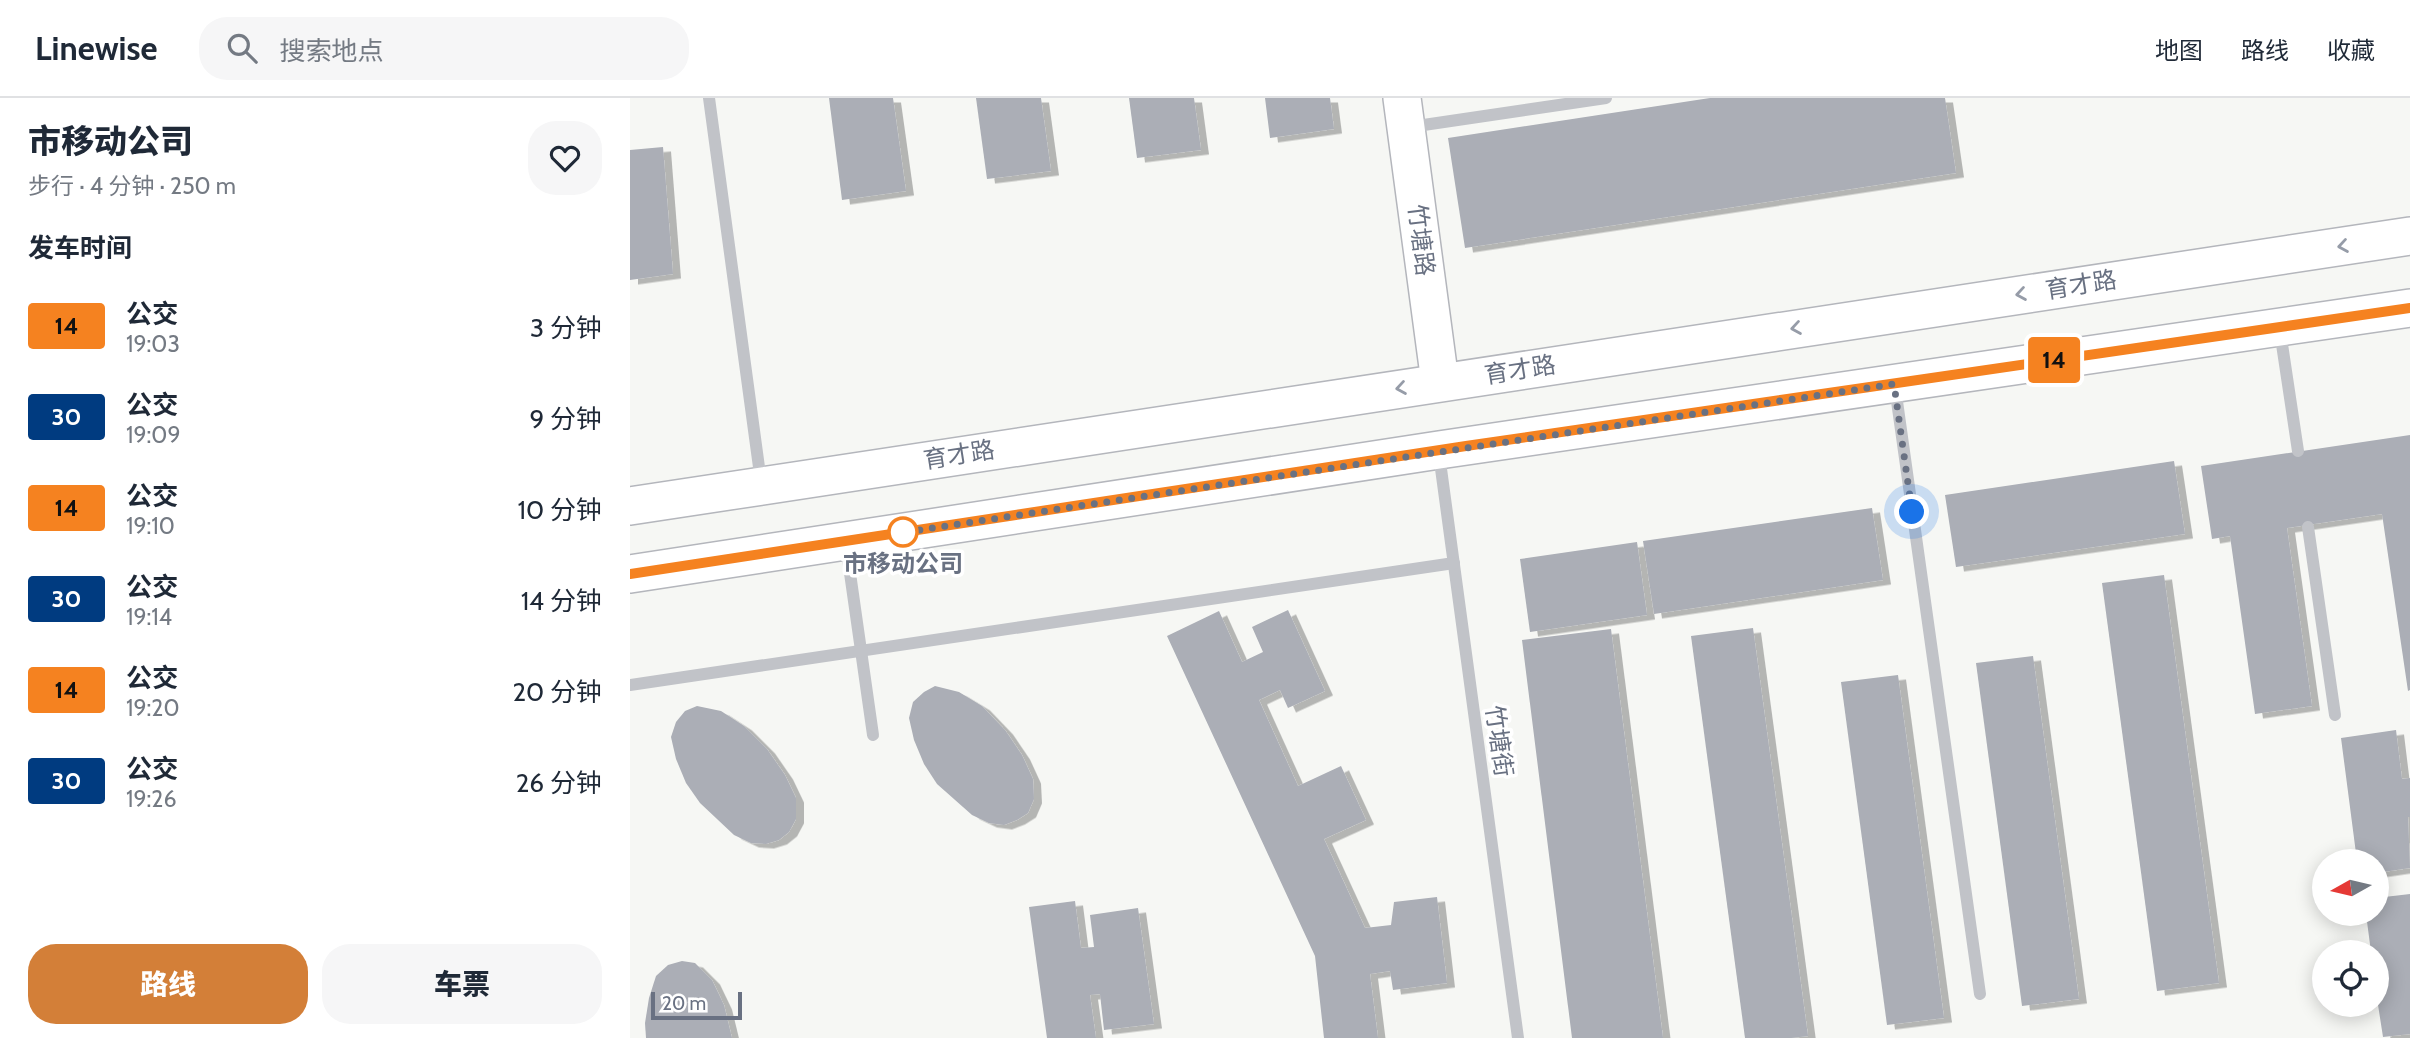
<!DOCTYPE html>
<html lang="zh">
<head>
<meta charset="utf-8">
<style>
	body { margin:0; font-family:Cabin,"Noto Sans SC",sans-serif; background:#f6f6f7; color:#1f2937; height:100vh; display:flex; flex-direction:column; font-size:26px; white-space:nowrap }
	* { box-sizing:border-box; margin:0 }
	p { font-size:23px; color:#747a83 }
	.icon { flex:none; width:38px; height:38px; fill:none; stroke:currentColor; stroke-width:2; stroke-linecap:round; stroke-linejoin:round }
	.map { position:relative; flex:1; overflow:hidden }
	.side { display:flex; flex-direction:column; background:#fff; width:630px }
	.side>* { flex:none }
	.badge { padding:0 14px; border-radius:5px; font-size:24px; line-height:46px }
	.needle { width:46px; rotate:262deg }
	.controls { position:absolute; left:1682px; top:751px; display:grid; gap:14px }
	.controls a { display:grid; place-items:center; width:77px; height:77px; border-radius:50%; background:#fff; box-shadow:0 4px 18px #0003; font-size:35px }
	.scale { position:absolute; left:21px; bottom:18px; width:91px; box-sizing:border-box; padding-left:7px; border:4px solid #697182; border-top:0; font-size:19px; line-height:24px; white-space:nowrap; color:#697182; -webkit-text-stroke:5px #fff; paint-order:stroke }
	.you { position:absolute; width:35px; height:35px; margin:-18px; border:5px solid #fff; border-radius:50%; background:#1a73e8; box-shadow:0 0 0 10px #1a73e833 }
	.map>.badge { position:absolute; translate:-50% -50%; box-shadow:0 0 0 4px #fff }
	h2 { padding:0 28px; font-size:26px; line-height:63px }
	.round { display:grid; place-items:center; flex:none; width:74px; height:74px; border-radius:28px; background:#f6f6f7 }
	.summary { display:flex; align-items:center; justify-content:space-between; height:119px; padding:0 28px }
	h1 { font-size:33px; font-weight:800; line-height:52px }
	.action { display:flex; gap:14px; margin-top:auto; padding:14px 28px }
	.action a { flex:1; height:80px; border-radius:28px; background:#d37f38; color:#fff; font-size:28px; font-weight:800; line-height:80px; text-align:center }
	.action a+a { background:#f6f6f7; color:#1f2937 }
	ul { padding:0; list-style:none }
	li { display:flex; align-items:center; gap:21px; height:91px; padding:0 28px }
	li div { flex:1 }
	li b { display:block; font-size:26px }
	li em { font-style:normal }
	li .badge { min-width:77px; font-weight:700; text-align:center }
	header { display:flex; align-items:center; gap:42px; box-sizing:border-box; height:98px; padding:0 35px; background:#fff; border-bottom:2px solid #e0e1e3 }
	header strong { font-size:33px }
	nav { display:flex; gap:38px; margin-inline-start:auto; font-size:24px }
	.search { width:490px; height:63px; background:#f6f6f7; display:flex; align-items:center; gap:18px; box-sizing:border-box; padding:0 24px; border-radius:28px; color:#747a83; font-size:26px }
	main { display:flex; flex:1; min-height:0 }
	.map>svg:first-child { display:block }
</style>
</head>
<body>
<header>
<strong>Linewise</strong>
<div class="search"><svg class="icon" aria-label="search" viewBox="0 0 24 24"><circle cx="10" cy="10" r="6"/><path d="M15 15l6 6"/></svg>搜索地点</div>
<nav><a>地图</a><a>路线</a><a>收藏</a></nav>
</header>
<main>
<section class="side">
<div class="summary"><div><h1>市移动公司</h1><p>步行 · 4 分钟 · 250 m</p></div><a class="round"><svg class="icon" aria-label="heart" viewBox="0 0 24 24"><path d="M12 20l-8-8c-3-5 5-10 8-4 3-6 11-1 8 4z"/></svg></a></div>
<h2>发车时间</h2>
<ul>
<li><span class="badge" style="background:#f58220;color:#111">14</span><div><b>公交</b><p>19:03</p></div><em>3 分钟</em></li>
<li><span class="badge" style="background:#003b80;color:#fff">30</span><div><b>公交</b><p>19:09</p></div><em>9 分钟</em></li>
<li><span class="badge" style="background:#f58220;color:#111">14</span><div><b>公交</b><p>19:10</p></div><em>10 分钟</em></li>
<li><span class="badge" style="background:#003b80;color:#fff">30</span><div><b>公交</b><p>19:14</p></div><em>14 分钟</em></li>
<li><span class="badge" style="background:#f58220;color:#111">14</span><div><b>公交</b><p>19:20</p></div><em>20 分钟</em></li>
<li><span class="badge" style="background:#003b80;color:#fff">30</span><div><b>公交</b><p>19:26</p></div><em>26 分钟</em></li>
</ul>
<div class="action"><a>路线</a><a>车票</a></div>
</section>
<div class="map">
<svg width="1780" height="940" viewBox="0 0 1780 940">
	<defs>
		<filter id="shadow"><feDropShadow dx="8" dy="4.5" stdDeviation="0" flood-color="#0004"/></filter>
	</defs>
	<rect width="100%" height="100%" fill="#f6f7f4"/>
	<g fill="#abaeb6" filter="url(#shadow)">
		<path d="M 199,0 L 263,0 L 276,93 L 212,102 Z"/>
		<path d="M 346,0 L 411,0 L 421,73 L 357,81 Z"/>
		<path d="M 499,0 L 564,0 L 571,52 L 507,60 Z"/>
		<path d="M 635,0 L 700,0 L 704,31 L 640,40 Z"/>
		<path d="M 1080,0 L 1315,0 L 1326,75 L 835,150 L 818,40 Z"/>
		<path d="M 33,49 L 43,176 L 0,182 L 0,52 Z"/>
		<path d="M 1780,337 L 1780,592 L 1778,593 L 1752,416 L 1657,430 L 1682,608 L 1625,616 L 1600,438 L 1582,441 L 1571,368 Z"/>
		<path d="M 1544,363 L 1555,436 L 1326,469 L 1315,397 Z"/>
		<path d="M 1242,410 L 1253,482 L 1024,516 L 1013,443 Z"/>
		<path d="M 1007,444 L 1017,517 L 900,534 L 890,461 Z"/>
		<path d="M 1534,477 L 1589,885 L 1527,893 L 1472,485 Z"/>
		<path d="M 658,512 L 695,593 L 658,610 L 650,592 L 629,602 L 668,688 L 711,668 L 736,722 L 694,741 L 735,830 L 761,827 L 764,804 L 807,799 L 817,885 L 763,892 L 760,873 L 740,876 L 748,940 L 694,940 L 685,858 L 537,538 L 589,513 L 612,564 L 633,554 L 622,529 Z"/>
		<path d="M 1123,530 L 1178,938 L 1161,940 L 1115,940 L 1061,538 Z"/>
		<path d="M 981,531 L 1033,940 L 942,940 L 892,542 Z"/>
		<path d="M 1403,558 L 1449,901 L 1392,908 L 1346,565 Z"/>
		<path d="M 1268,577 L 1314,920 L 1257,927 L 1211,584 Z"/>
		<path d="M 305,588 L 329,594 L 352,608 L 375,632 L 392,657 L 403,681 L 404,701 L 398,715 L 387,722 L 374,727 L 359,725 L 342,717 L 307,686 L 294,666 L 284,642 L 279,620 L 283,604 L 294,594 Z"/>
		<path d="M 67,608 L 91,613 L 114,628 L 137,651 L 155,677 L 166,700 L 166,721 L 159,734 L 149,742 L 136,746 L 121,745 L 104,737 L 70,705 L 56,685 L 46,661 L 41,639 L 46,624 L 55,613 Z"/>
		<path d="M 1766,632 L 1772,681 L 1780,680 L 1780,719 L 1778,719 L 1780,770 L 1746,775 L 1746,763 L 1727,763 L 1711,640 Z"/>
		<path d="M 1780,796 L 1780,936 L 1753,939 L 1746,894 L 1746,854 L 1741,854 L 1736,816 L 1746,816 L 1746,800 Z"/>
		<path d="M 445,803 L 451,850 L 464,849 L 460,817 L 508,810 L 524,926 L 474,932 L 470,896 L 460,897 L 466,940 L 417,940 L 399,809 Z"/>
		<path d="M 52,863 L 65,865 L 82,882 L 94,907 L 102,940 L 16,940 L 15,925 L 19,900 L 26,878 L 38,867 Z"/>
	</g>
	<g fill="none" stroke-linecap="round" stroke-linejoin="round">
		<defs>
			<g id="secondary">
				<path d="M 772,0 L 810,284"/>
				<path d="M 0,408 L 1780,138"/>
				<path d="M 0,476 L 809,352 L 1780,210"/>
			</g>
		</defs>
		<use href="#secondary" stroke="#b4b6bc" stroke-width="40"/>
		<g stroke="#c1c3c8" stroke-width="12">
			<path d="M 79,0 L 131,384"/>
			<path d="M 780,29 L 976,0"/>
			<path d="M 1650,233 L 1668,353"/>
			<path d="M 1265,289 L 1350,896"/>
			<path d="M 809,356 L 888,940"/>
			<path d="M 1678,429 L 1705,617"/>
			<path d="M 216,447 L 243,637"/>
			<path d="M 0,587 L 824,465"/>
		</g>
		<use href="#secondary" stroke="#fff" stroke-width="37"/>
	</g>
	<defs><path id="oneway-chevron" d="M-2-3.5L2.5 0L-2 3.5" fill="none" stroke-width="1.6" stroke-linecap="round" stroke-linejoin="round" transform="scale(1.75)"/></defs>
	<g stroke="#969ca8">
		<use href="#oneway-chevron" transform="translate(1713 148) rotate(171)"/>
		<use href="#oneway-chevron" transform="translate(1391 196) rotate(171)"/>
		<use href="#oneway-chevron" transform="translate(1166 230) rotate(171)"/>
		<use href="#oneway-chevron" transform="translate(771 290) rotate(171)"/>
	</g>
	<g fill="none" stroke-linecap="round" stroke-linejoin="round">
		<defs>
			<path id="line" d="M 0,476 L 836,348 L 1780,210"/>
		</defs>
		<use href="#line" stroke="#fff" stroke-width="16"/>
		<use href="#line" stroke="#f58220" stroke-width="10"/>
		<path stroke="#697182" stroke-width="7" stroke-dasharray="0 12.6" d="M 273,434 L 269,435 L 1264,286 L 1282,414"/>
	</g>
	<circle fill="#fff" stroke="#f58220" stroke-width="3.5" cx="273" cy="434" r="14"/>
	<g text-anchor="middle" stroke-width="7" stroke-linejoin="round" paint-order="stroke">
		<g font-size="24" fill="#697182" stroke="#fff">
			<text transform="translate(791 142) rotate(83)" y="8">竹塘路</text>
			<text transform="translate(1451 187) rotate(-9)" y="8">育才路</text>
			<text transform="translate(890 272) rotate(-9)" y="8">育才路</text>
			<text transform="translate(329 357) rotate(-9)" y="8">育才路</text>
			<text transform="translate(869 643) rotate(82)" y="8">竹塘街</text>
		</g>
		<g font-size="24" font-weight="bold" fill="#697182" stroke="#fff">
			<text x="273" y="474">市移动公司</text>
		</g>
	</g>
</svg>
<div class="controls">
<a><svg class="needle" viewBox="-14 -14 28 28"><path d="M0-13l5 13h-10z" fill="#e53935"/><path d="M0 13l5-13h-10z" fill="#747a83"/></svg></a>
<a><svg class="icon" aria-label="locate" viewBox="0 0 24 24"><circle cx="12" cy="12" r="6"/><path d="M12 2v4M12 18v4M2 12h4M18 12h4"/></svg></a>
</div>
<div class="scale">20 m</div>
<div class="you" style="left:1282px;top:414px"></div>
<b class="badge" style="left:1424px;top:262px;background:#f58220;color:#111">14</b>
</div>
</main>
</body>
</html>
